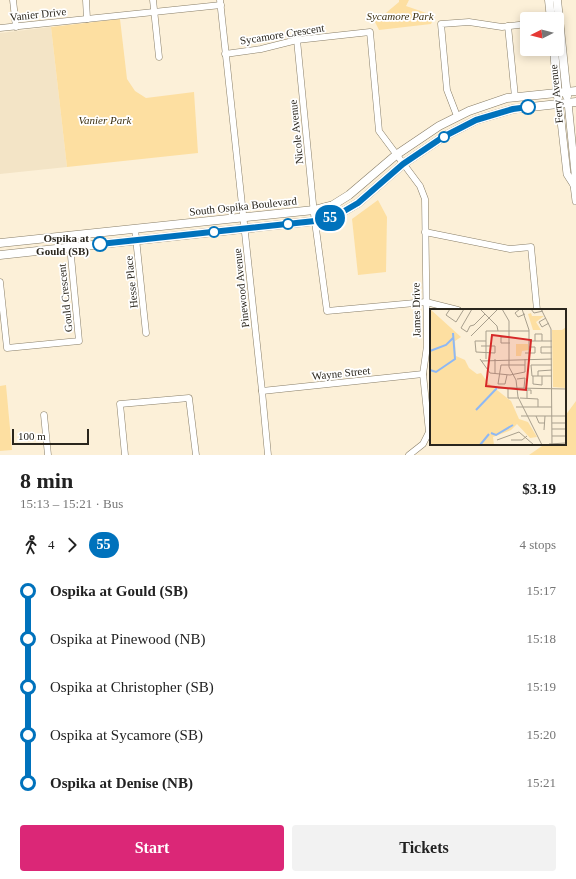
<!DOCTYPE html>
<html lang="en">
<head>
<meta charset="utf-8">
<style>
	body { margin:0; font-family:Georgia,serif; background:#f2f2f2; color:#222; height:100vh; display:flex; flex-direction:column; font-size:15px; white-space:nowrap }
	* { box-sizing:border-box; margin:0 }
	p { font-size:13px; color:#767676 }
	.icon { flex:none; width:22px; height:22px; fill:none; stroke:currentColor; stroke-width:2; stroke-linecap:round; stroke-linejoin:round }
	.map { position:relative; height:455px; overflow:hidden }
	.drawer { display:flex; flex-direction:column; background:#fff; flex:1 }
	.drawer>* { flex:none }
	.badge { padding:0 8px; border-radius:13px; font-size:14px; line-height:26px }
	.needle { width:26px; rotate:264deg }
	.buttons { position:absolute; left:520px; top:12px; display:grid; gap:8px }
	.buttons a { display:grid; place-items:center; width:44px; height:44px; border-radius:4px; background:#fff; box-shadow:0 2px 10px #0003; font-size:20px }
	.scale { position:absolute; left:12px; bottom:10px; width:77px; box-sizing:border-box; padding-left:4px; border:2px solid #2a261d; border-top:0; font-size:11px; line-height:14px; white-space:nowrap; color:#2a261d; -webkit-text-stroke:3px #fff; paint-order:stroke }
	.map>.badge { position:absolute; translate:-50% -50%; box-shadow:0 0 0 2px #fff }
	.legs { display:flex; align-items:center; gap:6px; height:44px; padding:0 20px; font-size:13px }
	.legs p { margin-inline-start:auto }
	.overview { display:flex; align-items:center; justify-content:space-between; height:68px; padding:0 20px }
	h1 { font-size:22px; font-weight:800; line-height:30px }
	.action { display:flex; gap:8px; margin-top:auto; padding:8px 20px }
	.action a { flex:1; height:46px; border-radius:4px; background:#db2777; color:#fff; font-size:16px; font-weight:800; line-height:46px; text-align:center }
	.action a+a { background:#f2f2f2; color:#222 }
	ul { padding:0 20px; list-style:none }
	li { display:flex; align-items:center; gap:14px; height:48px; font-size:15px }
	li i { display:grid; place-items:center; width:6px; height:100%; margin:0 5px; background:currentColor }
	li i::after { content:''; width:10px; height:10px; margin:-5px; border:3px solid; border-radius:50%; background:#fff }
	li p { margin-inline-start:auto }
	li:first-child i { background:linear-gradient(#0000 50%,currentColor 0) }
	li:last-child i { background:linear-gradient(currentColor 50%,#0000 0) }
	.map>svg:first-child { display:block }
</style>
</head>
<body>
<div class="map">
<svg width="576" height="455" viewBox="0 0 576 455">
	<rect width="100%" height="100%" fill="#fcf0d8"/>
	<path fill="#f3e4c6" d="M 51,27 L 67,167 L 0,174 L 0,33 Z"/>
	<g fill="#fddfa1">
		<path d="M 399,0 L 409,0 L 406,6 L 435,16 L 431,24 L 379,30 L 375,22 L 399,2 Z"/>
		<path d="M 120,19 L 127,79 L 135,91 L 146,98 L 194,92 L 198,153 L 67,167 L 51,27 Z"/>
		<path d="M 378,200 L 387,217 L 386,272 L 358,275 L 352,219 Z"/>
		<path d="M 6,385 L 12,450 L 0,451 L 0,386 Z"/>
		<path d="M 576,401 L 576,455 L 529,455 L 545,444 L 565,444 L 565,416 Z"/>
	</g>
	<g fill="none" stroke-linecap="round" stroke-linejoin="round">
		<defs>
			<g id="minor">
				<path d="M 13,0 L 16,27"/>
				<path d="M 86,0 L 87,19"/>
				<path d="M 153,0 L 159,57"/>
				<path d="M 220,0 L 262,391 L 268,455"/>
				<path d="M 508,26 L 515,97"/>
				<path d="M 0,28 L 221,5"/>
				<path d="M 297,40 L 314,214 L 327,311 L 426,302 L 458,310"/>
				<path d="M 225,54 L 261,49 L 297,40 L 370,32 L 379,131 L 420,186 L 425,199 L 427,346 L 423,374 L 429,432 L 423,444 L 409,455"/>
				<path d="M 457,116 L 447,90 L 441,24 L 469,22 L 502,27 L 527,24"/>
				<path d="M 135,229 L 146,333"/>
				<path d="M 425,232 L 510,249 L 531,247 L 537,310"/>
				<path d="M 0,282 L 7,348 L 79,341 L 69,235"/>
				<path d="M 262,391 L 423,374"/>
				<path d="M 44,415 L 48,455"/>
				<path d="M 125,455 L 120,404 L 189,398 L 196,455"/>
			</g>
			<g id="tertiary">
				<path d="M 568,102 L 575,173 L 574,185 L 576,201"/>
				<path d="M 559,103 L 567,174 L 574,185"/>
			</g>
			<g id="secondary">
				<path d="M 549,0 L 551,19"/>
				<path d="M 557,0 L 567,96"/>
				<path d="M 554,49 L 558,97"/>
				<path d="M 0,243 L 314,210 L 333,205 L 349,195 L 396,155 L 439,126 L 469,111 L 507,98 L 576,91"/>
				<path d="M 0,255 L 315,221 L 334,217 L 358,203 L 403,164 L 443,137 L 476,120 L 513,109 L 576,102"/>
			</g>
		</defs>
		<use href="#minor" stroke="#887e68" stroke-width="7"/>
		<use href="#tertiary" stroke="#887e68" stroke-width="8"/>
		<use href="#secondary" stroke="#887e68" stroke-width="9"/>
		<use href="#minor" stroke="#fff" stroke-width="6"/>
		<use href="#tertiary" stroke="#fff" stroke-width="7"/>
		<use href="#secondary" stroke="#fff" stroke-width="8"/>
	</g>
	<g fill="none" stroke-linecap="round" stroke-linejoin="round">
		<defs>
			<path id="line-1" d="M 100,244 L 315,221 L 334,217 L 358,203 L 403,164 L 443,137 L 476,120 L 513,109 L 528,107"/>
		</defs>
		<use href="#line-1" stroke="#fff" stroke-width="9"/>
		<use href="#line-1" stroke="#0072bc" stroke-width="6"/>
	</g>
	<g fill="#fff" stroke="#0072bc" stroke-width="2">
		<circle cx="528" cy="107" r="7"/>
		<circle cx="444" cy="137" r="5"/>
		<circle cx="288" cy="224" r="5"/>
		<circle cx="214" cy="232" r="5"/>
		<circle cx="100" cy="244" r="7"/>
	</g>
	<g text-anchor="middle" stroke-width="3.5" stroke-linejoin="round" paint-order="stroke">
		<g font-size="11" fill="#2a261d" stroke="#fff">
			<text transform="translate(38 14) rotate(-6)" y="4">Vanier Drive</text>
			<text transform="translate(282 34) rotate(-9)" y="4">Sycamore Crescent</text>
			<text transform="translate(556 94) rotate(-96)" y="4">Ferry Avenue</text>
			<text transform="translate(296 132) rotate(-96)" y="4">Nicole Avenue</text>
			<text transform="translate(243 206) rotate(-6)" y="4">South Ospika Boulevard</text>
			<text transform="translate(131 282) rotate(-96)" y="4">Hesse Place</text>
			<text transform="translate(241 288) rotate(-96)" y="4">Pinewood Avenue</text>
			<text transform="translate(65 298) rotate(-96)" y="4">Gould Crescent</text>
			<text transform="translate(416 310) rotate(-91)" y="4">James Drive</text>
			<text transform="translate(341 373) rotate(-6)" y="4">Wayne Street</text>
		</g>
		<g font-size="11" font-style="italic" fill="#3d3010" stroke="#fff">
			<text x="400" y="20">Sycamore Park</text>
			<text x="105" y="124">Vanier Park</text>
		</g>
		<g font-size="11" font-weight="bold" fill="#2a261d" stroke="#fff" text-anchor="end">
			<text x="89" y="242">Ospika at<tspan x="89" dy="13">Gould (SB)</tspan></text>
		</g>
	</g>
	<g transform="translate(430 309)">
		<rect width="136" height="136" fill="#fcf0d8"/>
		<path d="M 0,0 L 31,28 L 25,32 L 26,47 L 35,51 L 39,59 L 47,65 L 51,64 L 58,74 L 81,92 L 89,110 L 98,113 L 107,128 L 100,129 L 87,115 L 81,121 L 63,128 L 64,136 L 0,136 ZM 101,4 L 102,7 L 114,7 L 106,13 L 111,21 L 103,21 L 98,5 ZM 136,18 L 136,79 L 123,78 L 122,21 L 132,21 ZM 86,35 L 98,35 L 99,41 L 92,42 L 91,47 L 86,47 Z" fill="#fddfa1"/>
		<path fill="none" stroke="#8eb8f4" stroke-width="2" d="M 0,42 L 16,36 L 23,29M 0,61 L 6,63 L 25,50 L 23,24M 46,101 L 67,79M 61,124 L 66,126 L 83,116M 50,136 L 59,125"/>
		<path fill="none" stroke="#a89f8d" stroke-width="1" d="M 20,0 L 16,6 L 26,13 L 34,0M 50,0 L 67,17 L 68,22M 72,0 L 79,12 L 79,58 L 86,71 L 88,88 L 112,136M 90,0 L 85,4 L 88,8 L 95,5M 92,0 L 99,21 L 99,50M 101,0 L 104,4 L 113,2M 111,0 L 121,20 L 122,136M 116,9 L 109,13 L 112,18 L 119,14M 40,17 L 37,23 L 31,19 L 42,0M 40,17 L 44,16 L 55,5M 56,22 L 99,22M 41,27 L 68,0M 79,28 L 71,28 L 71,34 L 80,34M 99,32 L 122,32M 105,32 L 105,25 L 112,25 L 112,32M 51,37 L 65,37 L 65,44 L 46,43 L 45,32 L 56,32M 122,38 L 111,38 L 111,44 L 122,44M 95,44 L 105,44 L 105,38 L 99,38M 50,50 L 60,64 L 80,66 L 95,63 L 95,50M 56,50 L 56,22M 65,50 L 65,64M 51,52 L 122,50M 77,66 L 75,75 L 68,75 L 71,56 L 95,56M 103,67 L 103,75 L 112,76 L 112,67M 108,67 L 108,62 L 122,61M 122,67 L 102,67 L 101,56 L 122,56M 87,70 L 95,69 L 94,79M 68,79 L 87,79M 78,79 L 78,89 L 89,89M 87,79 L 136,80M 90,89 L 108,90 L 108,98M 97,89 L 97,81 L 101,81 L 101,85M 86,98 L 122,98M 91,107 L 136,107M 106,107 L 109,114 L 115,114M 122,114 L 136,114M 122,120 L 136,120M 114,121 L 115,107M 122,127 L 136,127M 67,131 L 89,123 L 104,136M 81,131 L 92,131 L 97,127M 119,135 L 136,134"/>
		<path fill="#d62828" fill-opacity="0.15" stroke="#d62828" stroke-width="2" d="M 62,26 L 101,31 L 96,81 L 56,77 Z"/>
		<rect width="136" height="136" fill="none" stroke="#2a261d" stroke-width="2"/>
	</g>
</svg>
<div class="buttons">
<a><svg class="needle" viewBox="-14 -14 28 28"><path d="M0-13l5 13h-10z" fill="#e53935"/><path d="M0 13l5-13h-10z" fill="#767676"/></svg></a>
</div>
<div class="scale">100 m</div>
<b class="badge" style="left:330px;top:218px;background:#0072bc;color:#fff">55</b>
</div>
<section class="drawer">
<div class="overview"><div><h1>8 min</h1><p>15:13 – 15:21 · Bus</p></div><b>$3.19</b></div>
<div class="legs"><svg class="icon" aria-label="walk" viewBox="0 0 24 24"><circle cx="13" cy="4" r="2"/><path d="M13 8l-2 6 4 7M11 14l-3 7M7 12l3-4h3l4 4"/></svg>4<svg class="icon" aria-label="forward" viewBox="0 0 24 24"><path d="M9 5l7 7-7 7"/></svg><b class="badge" style="background:#0072bc;color:#fff">55</b><p>4 stops</p></div>
<ul>
<li><i style="color:#0072bc"></i><b>Ospika at Gould (SB)</b><p>15:17</p></li>
<li><i style="color:#0072bc"></i><span>Ospika at Pinewood (NB)</span><p>15:18</p></li>
<li><i style="color:#0072bc"></i><span>Ospika at Christopher (SB)</span><p>15:19</p></li>
<li><i style="color:#0072bc"></i><span>Ospika at Sycamore (SB)</span><p>15:20</p></li>
<li><i style="color:#0072bc"></i><b>Ospika at Denise (NB)</b><p>15:21</p></li>
</ul>
<div class="action"><a>Start</a><a>Tickets</a></div>
</section>
</body>
</html>
